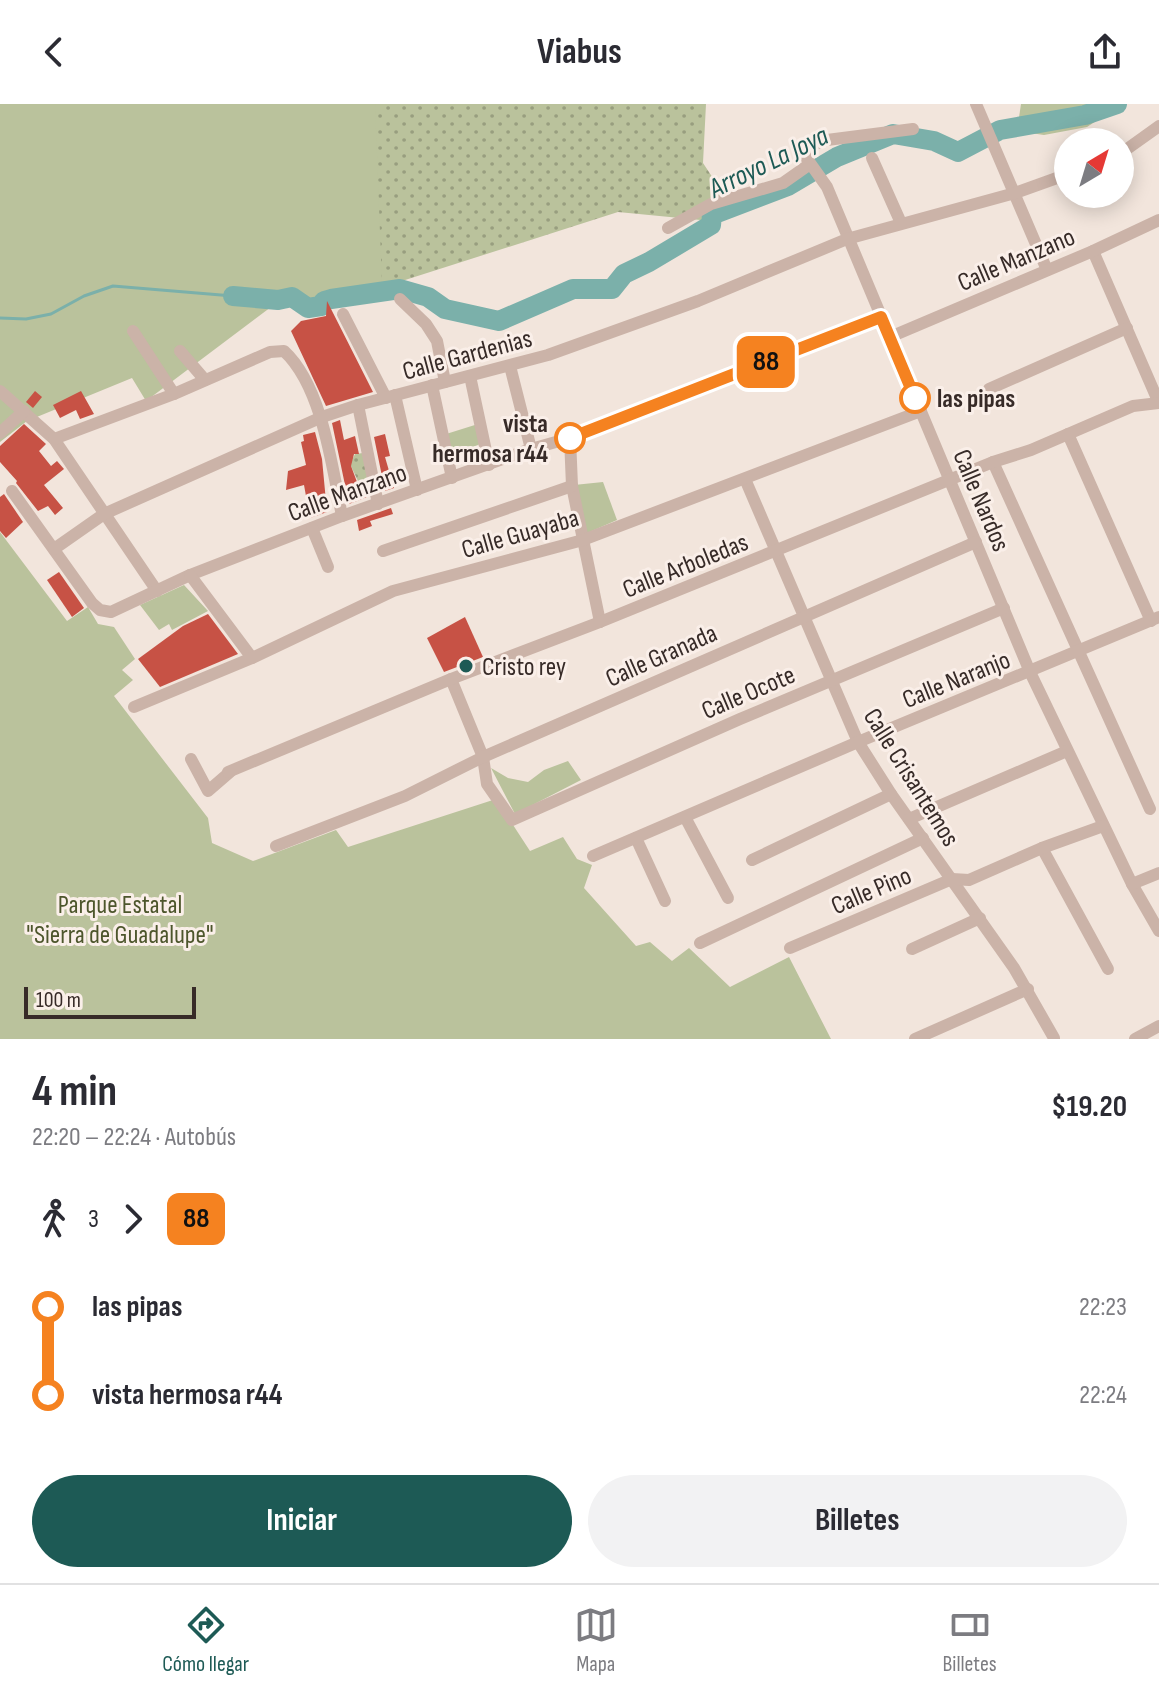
<!DOCTYPE html>
<html lang="es">
<head>
<meta charset="utf-8">
<style>
	body { margin:0; font-family:"Sofia Sans Condensed",sans-serif; background:#f2f2f3; color:#2b2b33; height:100vh; display:flex; flex-direction:column; font-size:30px; white-space:nowrap }
	* { box-sizing:border-box; margin:0 }
	p { font-size:26px; color:#7c7c81 }
	.icon { flex:none; width:44px; height:44px; fill:none; stroke:currentColor; stroke-width:2; stroke-linecap:round; stroke-linejoin:round }
	.map { position:relative; height:935px; overflow:hidden }
	.side { display:flex; flex-direction:column; background:#fff; flex:1 }
	.side>* { flex:none }
	.badge { padding:0 16px; border-radius:12px; font-size:28px; line-height:52px }
	.needle { width:52px; rotate:38deg }
	.fabs { position:absolute; left:1054px; top:24px; display:grid; gap:16px }
	.fabs a { display:grid; place-items:center; width:80px; height:80px; border-radius:50%; background:#fff; box-shadow:0 4px 20px #0003; font-size:40px }
	.scale { position:absolute; left:24px; bottom:20px; width:172px; box-sizing:border-box; padding-left:8px; border:4px solid #372b28; border-top:0; font-size:22px; line-height:28px; white-space:nowrap; color:#372b28; -webkit-text-stroke:6px #faefe9; paint-order:stroke }
	.map>.badge { position:absolute; translate:-50% -50%; box-shadow:0 0 0 4px #fff }
	.legs { display:flex; align-items:center; gap:12px; height:88px; padding:0 32px; font-size:26px }
	.legs p { margin-inline-start:auto }
	.overview { display:flex; align-items:center; justify-content:space-between; height:136px; padding:0 32px }
	h1 { font-size:44px; font-weight:700; line-height:60px }
	.cta { display:flex; gap:16px; margin-top:auto; padding:16px 32px }
	.cta a { flex:1; height:92px; border-radius:48px; background:#1d5a55; color:#fff; font-size:32px; font-weight:700; line-height:92px; text-align:center }
	.cta a+a { background:#f2f2f3; color:#2b2b33 }
	ul { padding:0 32px; list-style:none }
	li { display:flex; align-items:center; gap:28px; height:88px; font-size:30px }
	li i { display:grid; place-items:center; width:12px; height:100%; margin:0 10px; background:currentColor }
	li i::after { content:''; width:20px; height:20px; margin:-10px; border:6px solid; border-radius:50%; background:#fff }
	li p { margin-inline-start:auto }
	li:first-child i { background:linear-gradient(#0000 50%,currentColor 0) }
	li:last-child i { background:linear-gradient(currentColor 50%,#0000 0) }
	header { display:flex; justify-content:space-between; align-items:center; height:104px; padding:0 32px; background:#fff; font-size:36px; font-weight:700 }
	.tabs { display:flex; justify-content:space-around; align-items:center; height:112px; border-top:2px solid #e1e1e2; background:#fff; font-size:22px; color:#7c7c81 }
	.tabs a { display:grid; justify-items:center; gap:4px }
	.tabs .active { color:#1d5a55 }
	.map>svg:first-child { display:block }
</style>
</head>
<body>
<header><svg class="icon" aria-label="back" viewBox="0 0 24 24"><path d="M15 5l-7 7 7 7"/></svg>Viabus<svg class="icon" aria-label="share" viewBox="0 0 24 24"><path d="M12 15V3M7 8l5-5 5 5M5 13v7h14v-7"/></svg></header>
<div class="map">
<svg width="1159" height="935" viewBox="0 0 1159 935">
	<defs>
		<pattern id="grass-dots" width="8" height="8" patternUnits="userSpaceOnUse" patternTransform="scale(2)"><rect width="8" height="8" fill="#bac29c"/><path d="M2 2h.1M6 6h.1" fill="none" stroke="#989e7f" stroke-width="1.8" stroke-linecap="round"/></pattern>
	</defs>
	<rect width="100%" height="100%" fill="#f2e5dc"/>
	<g fill="url(#grass-dots)">
		<path d="M 0,0 L 706,0 L 703,59 L 732,103 L 711,117 L 618,108 L 402,177 L 220,195 Z"/>
		<path d="M 363,349 L 373,375 L 358,377 L 350,360 L 355,350 Z"/>
	</g>
	<g fill="#bac29c">
		<path d="M 0,0 L 375,0 L 382,180 L 271,203 L 146,297 L 132,274 L 27,317 L 0,338 Z"/>
		<path d="M 1021,0 L 1122,0 L 1087,23 L 1044,31 L 1017,27 Z"/>
		<path d="M 478,320 L 483,339 L 470,344 L 471,350 L 464,352 L 461,347 L 452,353 L 443,331 Z"/>
		<path d="M 603,378 L 617,416 L 585,430 L 574,381 Z"/>
		<path d="M 0,428 L 67,517 L 88,503 L 98,520 L 114,523 L 135,555 L 122,566 L 133,576 L 114,592 L 208,714 L 212,739 L 253,757 L 336,726 L 348,743 L 496,695 L 530,747 L 563,733 L 577,755 L 592,761 L 584,784 L 636,842 L 650,838 L 672,857 L 689,844 L 730,883 L 789,853 L 831,935 L 0,935 Z"/>
		<path d="M 184,481 L 208,507 L 172,526 L 169,520 L 159,526 L 140,501 Z"/>
		<path d="M 568,657 L 581,676 L 515,710 L 491,664 L 508,674 L 528,678 L 544,666 Z"/>
	</g>
	<g fill="none" stroke-linecap="round" stroke-linejoin="round">
		<path stroke="#7bb0aa" stroke-width="3" d="M 0,214 L 26,215 L 51,210 L 84,192 L 113,182 L 233,192"/>
		<path stroke="#7bb0aa" stroke-width="20" d="M 233,192 L 278,196 L 292,193 L 308,204 L 321,202 L 324,197 L 331,195 L 400,185 L 428,193 L 445,205 L 499,217 L 573,185 L 612,185 L 624,170 L 649,158 L 711,121 L 712,111 L 788,82 L 837,53 L 893,30 L 934,37 L 958,48 L 1000,26 L 1085,11 L 1117,0"/>
	</g>
	<g fill="#c75245">
		<path d="M 327,197 L 373,288 L 326,302 L 291,227 L 301,217 L 326,212 Z"/>
		<path d="M 35,287 L 42,293 L 33,304 L 26,298 Z"/>
		<path d="M 81,287 L 94,310 L 80,315 L 76,306 L 60,314 L 53,301 Z"/>
		<path d="M 340,316 L 344,336 L 355,332 L 359,350 L 354,350 L 351,362 L 357,378 L 364,377 L 367,393 L 349,400 L 332,319 Z"/>
		<path d="M 24,320 L 46,340 L 39,347 L 51,362 L 57,357 L 64,365 L 44,381 L 63,404 L 55,411 L 48,402 L 38,407 L 16,379 L 17,377 L 0,358 L 0,342 Z"/>
		<path d="M 315,328 L 322,355 L 327,408 L 310,414 L 304,381 L 286,386 L 288,367 L 306,361 L 301,338 L 304,337 L 303,331 Z"/>
		<path d="M 385,330 L 390,352 L 385,353 L 394,384 L 385,387 L 374,333 Z"/>
		<path d="M 4,390 L 23,418 L 6,434 L 0,427 L 0,393 Z"/>
		<path d="M 391,404 L 393,410 L 370,417 L 372,422 L 359,427 L 357,416 Z"/>
		<path d="M 59,468 L 84,504 L 72,513 L 47,476 Z"/>
		<path d="M 208,510 L 238,550 L 160,583 L 138,555 L 183,522 Z"/>
		<path d="M 465,513 L 483,553 L 444,568 L 427,534 Z"/>
	</g>
	<g fill="none" stroke-linecap="round" stroke-linejoin="round">
		<g stroke="#cbb3a8" stroke-width="12">
			<path d="M 976,0 L 1047,166"/>
			<path d="M 913,25 L 827,36 L 812,41 L 805,52 L 827,83 L 1030,568 L 1132,780 L 1159,827"/>
			<path d="M 1120,50 L 1159,22"/>
			<path d="M 872,54 L 901,119"/>
			<path d="M 668,124 L 711,100 L 783,79 L 810,60"/>
			<path d="M 1093,147 L 1159,299"/>
			<path d="M 400,195 L 426,220 L 437,237 L 445,278"/>
			<path d="M 343,210 L 386,294"/>
			<path d="M 133,227 L 174,290"/>
			<path d="M 890,233 L 1093,147 L 1159,116"/>
			<path d="M 180,247 L 205,276"/>
			<path d="M 510,262 L 531,345"/>
			<path d="M 470,272 L 489,361"/>
			<path d="M 432,281 L 452,374"/>
			<path d="M 989,285 L 1127,224"/>
			<path d="M 0,287 L 54,335 L 157,487"/>
			<path d="M 395,291 L 417,386"/>
			<path d="M 358,301 L 378,400"/>
			<path d="M 0,329 L 24,307"/>
			<path d="M 1068,330 L 1151,517"/>
			<path d="M 570,334 L 572,382 L 600,518"/>
			<path d="M 54,335 L 174,290 L 270,248 L 284,247 C 322,282 332,362 342,412"/>
			<path d="M 993,358 L 1150,705"/>
			<path d="M 745,375 L 858,638 L 891,690 L 1014,864 L 1054,934"/>
			<path d="M 12,387 L 92,499 L 100,506 L 111,508 L 190,471 L 342,412 L 531,345 L 570,334 L 881,213"/>
			<path d="M 312,424 L 328,463"/>
			<path d="M 54,445 L 104,410 L 322,313 L 358,301 L 548,251 L 698,197 L 847,135 L 1015,89 L 1068,70"/>
			<path d="M 383,447 L 572,382"/>
			<path d="M 190,471 L 252,554"/>
			<path d="M 451,575 L 483,653 L 487,680 L 512,716 L 740,615 L 1004,504"/>
			<path d="M 134,603 L 252,554 L 393,487 L 583,436 L 921,307"/>
			<path d="M 191,655 L 208,687 L 230,668"/>
			<path d="M 228,668 L 451,575 L 600,518 L 993,358 L 1031,346 L 1133,302 L 1159,299"/>
			<path d="M 685,713 L 728,794"/>
			<path d="M 909,715 L 1067,647"/>
			<path d="M 636,734 L 665,797"/>
			<path d="M 276,742 L 405,692 L 483,653 L 976,438"/>
			<path d="M 1042,744 L 1108,865"/>
			<path d="M 593,752 L 858,638 L 1159,513"/>
			<path d="M 752,756 L 891,690"/>
			<path d="M 1132,780 L 1159,769"/>
			<path d="M 700,839 L 923,734"/>
			<path d="M 790,844 L 952,775 L 969,776 L 1042,744 L 1103,722"/>
			<path d="M 912,845 L 980,814"/>
			<path d="M 915,935 L 1028,885"/>
			<path d="M 1135,935 L 1159,922"/>
		</g>
	</g>
	<g fill="none" stroke-linecap="round" stroke-linejoin="round">
		<defs>
			<path id="line-1" d="M 570,334 L 881,213 L 915,294"/>
		</defs>
		<use href="#line-1" stroke="#fff" stroke-width="18"/>
		<use href="#line-1" stroke="#f58220" stroke-width="12"/>
	</g>
	<g fill="#fff" stroke="#f58220" stroke-width="4">
		<circle cx="915" cy="294" r="14"/>
		<circle cx="570" cy="334" r="14"/>
	</g>
	<circle fill="#1d5a55" stroke="#faefe9" stroke-width="3" cx="466" cy="562" r="8"/>
	<g text-anchor="middle" stroke-width="6" stroke-linejoin="round" paint-order="stroke">
		<g font-size="26" fill="#372b28" stroke="#faefe9">
			<text transform="translate(1016 155) rotate(-23)" y="9">Calle Manzano</text>
			<text transform="translate(467 250) rotate(-15)" y="9">Calle Gardenias</text>
			<text transform="translate(347 388) rotate(-20)" y="9">Calle Manzano</text>
			<text transform="translate(982 396) rotate(67)" y="9">Calle Nardos</text>
			<text transform="translate(520 429) rotate(-16)" y="9">Calle Guayaba</text>
			<text transform="translate(685 461) rotate(-22)" y="9">Calle Arboledas</text>
			<text transform="translate(661 551) rotate(-24)" y="9">Calle Granada</text>
			<text transform="translate(956 575) rotate(-22)" y="9">Calle Naranjo</text>
			<text transform="translate(748 588) rotate(-23)" y="9">Calle Ocote</text>
			<text transform="translate(912 673) rotate(58)" y="9">Calle Crisantemos</text>
			<text transform="translate(871 786) rotate(-23)" y="9">Calle Pino</text>
		</g>
		<g font-size="26" font-weight="bold" fill="#372b28" stroke="#faefe9" text-anchor="start">
			<text x="937" y="303">las pipas</text>
			<text x="548" y="328" text-anchor="end">vista<tspan x="548" dy="30">hermosa r44</tspan></text>
		</g>
		<g font-size="26" fill="#372b28" stroke="#faefe9" text-anchor="start">
			<text x="482" y="571">Cristo rey</text>
		</g>
		<g font-size="26" fill="#4d562c" stroke="#faefe9">
			<text x="120" y="809">Parque Estatal<tspan x="120" dy="30">"Sierra de Guadalupe"</tspan></text>
		</g>
		<g font-size="28" font-style="italic" fill="#1d5a55" stroke="#faefe9">
			<text transform="translate(768 57) rotate(-26)" y="10">Arroyo La Joya</text>
		</g>
	</g>
</svg>
<div class="fabs">
<a><svg class="needle" viewBox="-14 -14 28 28"><path d="M0-13l5 13h-10z" fill="#e53935"/><path d="M0 13l5-13h-10z" fill="#7c7c81"/></svg></a>
</div>
<div class="scale">100 m</div>
<b class="badge" style="left:766px;top:258px;background:#f58220;color:#111">88</b>
</div>
<section class="side">
<div class="overview"><div><h1>4 min</h1><p>22:20 – 22:24 · Autobús</p></div><b>$19.20</b></div>
<div class="legs"><svg class="icon" aria-label="walk" viewBox="0 0 24 24"><circle cx="13" cy="4" r="2"/><path d="M13 8l-2 6 4 7M11 14l-3 7M7 12l3-4h3l4 4"/></svg>3<svg class="icon" aria-label="forward" viewBox="0 0 24 24"><path d="M9 5l7 7-7 7"/></svg><b class="badge" style="background:#f58220;color:#111">88</b></div>
<ul>
<li><i style="color:#f58220"></i><b>las pipas</b><p>22:23</p></li>
<li><i style="color:#f58220"></i><b>vista hermosa r44</b><p>22:24</p></li>
</ul>
<div class="cta"><a>Iniciar</a><a>Billetes</a></div>
</section>
<nav class="tabs">
<a class="active"><svg class="icon" aria-label="directions" viewBox="0 0 24 24"><path d="M12 3l9 9-9 9-9-9zM9 14v-3h6M13 9l2 2-2 2"/></svg>Cómo llegar</a>
<a><svg class="icon" aria-label="map" viewBox="0 0 24 24"><path d="M3 6l6-2 6 2 6-2v14l-6 2-6-2-6 2zM9 4v14M15 6v14"/></svg>Mapa</a>
<a><svg class="icon" aria-label="tickets" viewBox="0 0 24 24"><path d="M3 7h18v10H3zM15 7v10"/></svg>Billetes</a>
</nav>
</body>
</html>
